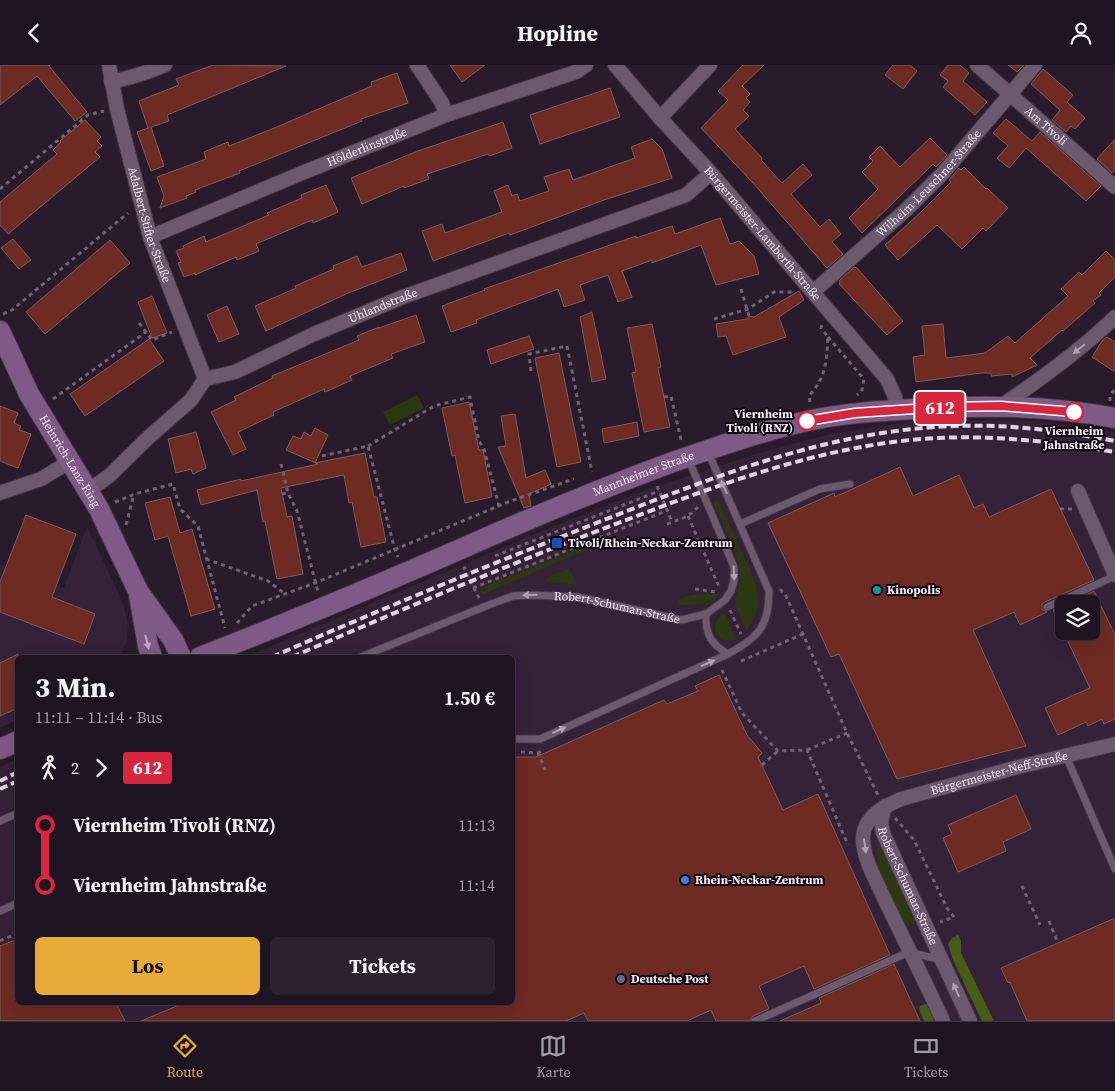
<!DOCTYPE html>
<html lang="de">
<head>
<meta charset="utf-8">
<style>
	body { margin:0; font-family:"Source Serif 4",serif; background:#2c212e; color:#f1f3f6; height:100vh; display:flex; flex-direction:column; font-size:19px; white-space:nowrap }
	* { box-sizing:border-box; margin:0 }
	p { font-size:16px; color:#a19ea5 }
	.icon { flex:none; width:28px; height:28px; fill:none; stroke:currentColor; stroke-width:2; stroke-linecap:round; stroke-linejoin:round }
	.map { position:relative; flex:1; overflow:hidden }
	.details { position:absolute; left:15px; top:590px; width:500px; height:350px; display:flex; flex-direction:column; background:#1f1421; border-radius:8px; box-shadow:0 5px 20px #0002,0 0 0 1px #3c333f }
	.details>* { flex:none }
	.badge { padding:0 10px; border-radius:4px; font-size:18px; line-height:32px }
	.controls { position:absolute; left:1055px; top:530px; display:grid; gap:10px }
	.controls a { display:grid; place-items:center; width:45px; height:45px; border-radius:8px; background:#1f1421; box-shadow:0 5px 20px #0002,0 0 0 1px #3c333f; font-size:25px }
	.map>.badge { position:absolute; translate:-50% -50%; box-shadow:0 0 0 2px #fff }
	.legs { display:flex; align-items:center; gap:8px; height:55px; padding:0 20px; font-size:16px }
	.legs p { margin-inline-start:auto }
	.overview { display:flex; align-items:center; justify-content:space-between; height:85px; padding:0 20px }
	h1 { font-size:28px; font-weight:700; line-height:38px }
	.primary-button { display:flex; gap:10px; margin-top:auto; padding:10px 20px }
	.primary-button a { flex:1; height:58px; border-radius:8px; background:#e8ab37; color:#111; font-size:20px; font-weight:700; line-height:58px; text-align:center }
	.primary-button a+a { background:#2c212e; color:#f1f3f6 }
	ul { padding:0 20px; list-style:none }
	li { display:flex; align-items:center; gap:18px; height:60px; font-size:19px }
	li i { display:grid; place-items:center; width:8px; height:100%; margin:0 6px; background:currentColor }
	li i::after { content:''; width:12px; height:12px; margin:-6px; border:4px solid; border-radius:50%; background:#1f1421 }
	li p { margin-inline-start:auto }
	li:first-child i { background:linear-gradient(#0000 50%,currentColor 0) }
	li:last-child i { background:linear-gradient(currentColor 50%,#0000 0) }
	header { display:flex; justify-content:space-between; align-items:center; height:65px; padding:0 20px; background:#1f1421; font-size:22px; font-weight:700 }
	.tab-bar { display:flex; justify-content:space-around; align-items:center; height:70px; border-top:1px solid #3c333f; background:#1f1421; font-size:14px; color:#a19ea5 }
	.tab-bar a { display:grid; justify-items:center; gap:2px }
	.tab-bar .selected { color:#e8ab37 }
	.map>svg:first-child { display:block }
</style>
</head>
<body>
<header><svg class="icon" aria-label="back" viewBox="0 0 24 24"><path d="M15 5l-7 7 7 7"/></svg>Hopline<svg class="icon" aria-label="person" viewBox="0 0 24 24"><circle cx="12" cy="8" r="4"/><path d="M4 21q1-7 8-7t8 7"/></svg></header>
<div class="map">
<svg width="1115" height="956" viewBox="0 0 1115 956">
	<rect width="100%" height="100%" fill="#291a2c"/>
	<g fill="#352138" fill-rule="evenodd">
		<path d="M 930,355 L 1037,356 L 1115,368 L 1115,956 L 0,956 L 0,702 L 17,694 L 18,938 L 512,938 L 512,592 L 245,592 L 544,465 L 648,424 L 772,384 L 831,369 L 891,359 ZM 1064,539 L 1091,539 L 1091,566 L 1064,566 Z"/>
		<path d="M 87,461 L 123,538 L 128,559 L 127,576 L 120,592 L 18,592 L 17,655 L 0,663 L 0,499 L 64,523 Z"/>
	</g>
	<g fill="#2c3812">
		<path d="M 417,330 L 424,343 L 390,360 L 383,347 Z"/>
		<path d="M 718,434 L 756,518 C 760,536 758,551 746,566 L 734,536 C 736,530 739,524 740,518 C 743,493 722,459 713,437 Z"/>
		<path d="M 603,474 L 605,477 L 482,530 L 480,524 L 486,521 Z"/>
		<path d="M 569,503 L 577,520 L 547,517 L 547,513 Z"/>
		<path d="M 714,528 L 718,531 L 710,539 L 680,540 L 677,535 L 691,530 Z"/>
		<path d="M 725,548 L 736,575 C 715,581 706,559 725,548 Z"/>
		<path d="M 880,778 L 915,858 L 904,863 L 877,803 L 877,779 Z"/>
	</g>
	<g fill="#475c17">
		<path d="M 958,870 L 961,876 L 961,888 L 994,956 L 982,956 L 953,895 L 948,879 L 952,873 Z"/>
		<path d="M 925,939 L 928,940 L 935,956 L 924,956 L 919,944 L 920,941 Z"/>
	</g>
	<g fill="#6d2b24" stroke="#7a5c58">
		<path d="M 0,0 L 50,0 L 49,1 L 87,47 L 75,56 L 37,11 L 0,40 Z"/>
		<path d="M 213,0 L 286,1 L 167,50 L 169,56 L 151,62 L 164,101 L 151,106 L 137,67 L 148,63 L 139,36 L 179,20 L 176,14 Z"/>
		<path d="M 450,0 L 485,0 L 462,17 Z"/>
		<path d="M 743,0 L 764,0 L 742,21 L 750,29 L 746,33 L 750,37 L 743,45 L 749,51 L 735,64 L 762,93 L 761,95 L 782,118 L 803,99 L 812,110 L 791,129 L 820,162 L 829,154 L 841,169 L 832,177 L 843,189 L 827,203 L 753,118 L 701,63 L 728,35 L 718,26 Z"/>
		<path d="M 893,0 L 910,0 L 917,6 L 903,24 L 885,10 Z"/>
		<path d="M 948,0 L 960,0 L 969,8 L 963,16 L 987,37 L 975,50 L 943,22 L 948,16 L 940,10 Z"/>
		<path d="M 1008,0 L 1024,0 L 1017,7 Z"/>
		<path d="M 1043,4 L 1073,30 L 1067,37 L 1085,53 L 1075,64 L 1071,61 L 1066,67 L 1052,55 L 1060,45 L 1031,19 Z"/>
		<path d="M 397,8 L 408,38 L 361,54 L 362,56 L 239,106 L 240,108 L 195,125 L 196,127 L 186,131 L 187,133 L 160,143 L 164,131 L 157,112 L 206,94 L 204,87 L 228,77 L 229,81 L 272,64 L 372,21 L 371,17 Z"/>
		<path d="M 610,23 L 620,52 L 540,79 L 530,50 Z"/>
		<path d="M 1006,54 L 1032,76 L 1040,67 L 1101,121 L 1086,136 L 1026,83 L 1009,103 L 997,93 L 1008,81 L 993,68 Z"/>
		<path d="M 85,55 L 101,72 L 97,76 L 102,81 L 95,87 L 100,92 L 8,169 L 0,160 L 0,137 L 57,89 L 53,85 L 61,77 L 60,76 Z"/>
		<path d="M 503,57 L 512,83 L 489,91 L 488,89 L 427,109 L 429,114 L 404,123 L 404,121 L 362,139 L 351,113 L 418,86 Z"/>
		<path d="M 930,73 L 947,90 L 936,102 L 933,99 L 862,168 L 849,153 L 878,124 L 862,107 L 873,96 L 869,92 L 880,81 L 900,102 Z"/>
		<path d="M 652,74 L 662,84 L 672,113 L 604,135 L 510,170 L 509,168 L 433,196 L 422,166 L 442,159 L 445,168 L 502,147 L 494,126 L 508,120 L 512,131 L 517,129 L 520,136 L 549,126 L 544,112 L 569,104 L 573,115 L 635,93 L 631,82 Z"/>
		<path d="M 1115,74 L 1115,105 L 1112,108 L 1097,94 Z"/>
		<path d="M 964,102 L 986,124 L 987,123 L 1008,143 L 986,166 L 983,163 L 962,184 L 937,160 L 898,195 L 885,180 L 921,147 L 951,117 L 949,115 L 959,103 L 961,105 Z"/>
		<path d="M 326,120 L 338,147 L 313,158 L 312,155 L 256,179 L 259,186 L 237,195 L 236,192 L 195,210 L 195,208 L 184,212 L 178,198 L 181,197 L 176,186 L 184,183 L 183,181 L 204,171 L 206,177 L 269,150 L 267,148 L 302,133 L 301,130 Z"/>
		<path d="M 720,153 L 730,179 L 739,176 L 754,191 L 759,209 L 716,220 L 701,180 L 652,198 L 652,195 L 622,206 L 632,232 L 618,237 L 608,210 L 580,220 L 585,235 L 564,242 L 558,224 L 476,255 L 477,258 L 451,267 L 442,241 L 485,225 L 484,224 L 636,171 L 636,173 L 672,161 L 675,169 Z"/>
		<path d="M 13,174 L 31,195 L 19,204 L 1,183 Z"/>
		<path d="M 110,175 L 130,198 L 45,269 L 26,247 Z"/>
		<path d="M 1106,186 L 1115,195 L 1115,212 L 1099,228 L 1101,230 L 1093,236 L 1095,238 L 1063,266 L 1062,265 L 1030,293 L 1037,300 L 1012,312 L 1012,309 L 991,311 L 991,308 L 981,308 L 916,317 L 913,292 L 925,290 L 922,261 L 943,259 L 946,293 L 985,288 L 1008,271 L 1015,278 L 1068,231 L 1061,224 L 1079,207 L 1082,210 Z"/>
		<path d="M 401,188 L 407,205 L 346,229 L 266,266 L 255,241 L 296,223 L 295,221 L 334,204 L 333,201 L 357,191 L 362,202 Z"/>
		<path d="M 854,202 L 857,203 L 903,256 L 887,270 L 839,219 L 840,218 L 839,216 Z"/>
		<path d="M 799,226 L 804,235 L 779,252 L 786,272 L 733,290 L 726,271 L 718,272 L 716,259 L 747,254 L 749,251 L 754,252 Z"/>
		<path d="M 152,231 L 167,268 L 152,273 L 138,237 Z"/>
		<path d="M 227,241 L 239,269 L 219,277 L 207,250 Z"/>
		<path d="M 592,247 L 606,314 L 592,317 L 580,252 Z"/>
		<path d="M 416,250 L 425,277 L 391,289 L 393,293 L 350,311 L 352,315 L 325,327 L 324,324 L 273,347 L 274,350 L 238,367 L 246,384 L 233,390 L 211,347 L 236,335 L 234,332 L 273,313 L 272,311 L 359,275 L 357,271 L 379,262 L 379,263 Z"/>
		<path d="M 652,259 L 661,302 L 658,303 L 670,362 L 644,367 L 632,308 L 636,307 L 627,263 Z"/>
		<path d="M 529,271 L 534,284 L 491,299 L 487,285 Z"/>
		<path d="M 1107,272 L 1115,277 L 1115,307 L 1092,292 L 1102,276 Z"/>
		<path d="M 149,274 L 164,296 L 85,351 L 70,329 Z"/>
		<path d="M 559,288 L 581,397 L 557,402 L 535,293 Z"/>
		<path d="M 469,337 L 479,385 L 483,385 L 492,432 L 465,438 L 455,390 L 452,391 L 442,343 Z"/>
		<path d="M 0,341 L 18,348 L 14,358 L 21,361 L 19,365 L 31,369 L 18,403 L 0,396 Z"/>
		<path d="M 515,349 L 526,413 L 545,405 L 551,419 L 529,429 L 531,441 L 524,443 L 498,382 L 506,381 L 501,351 Z"/>
		<path d="M 637,357 L 639,371 L 604,378 L 602,364 Z"/>
		<path d="M 315,363 L 328,370 L 315,398 L 365,388 L 374,432 L 377,432 L 386,477 L 361,482 L 352,437 L 349,438 L 344,410 L 281,423 L 287,452 L 292,451 L 303,509 L 277,514 L 265,456 L 263,457 L 257,425 L 201,440 L 197,425 L 241,414 L 241,416 L 318,399 L 286,385 L 293,371 L 301,374 L 304,367 L 311,371 Z"/>
		<path d="M 196,367 L 206,403 L 193,409 L 191,404 L 176,408 L 168,374 Z"/>
		<path d="M 900,402 L 913,431 L 959,410 L 974,443 L 983,439 L 989,452 L 1051,424 L 1094,515 L 1045,537 L 1042,539 L 1042,544 L 1047,547 L 1020,560 L 1014,547 L 973,565 L 1026,681 L 897,714 L 839,589 L 831,592 L 768,458 L 834,428 L 835,432 Z"/>
		<path d="M 170,432 L 180,468 L 192,464 L 215,544 L 191,551 L 168,471 L 155,475 L 145,438 Z"/>
		<path d="M 26,450 L 76,469 L 52,532 L 95,549 L 84,579 L 0,547 L 0,517 Z"/>
		<path d="M 1094,526 L 1115,570 L 1115,654 L 1104,659 L 1102,654 L 1088,661 L 1086,657 L 1058,670 L 1045,643 L 1090,623 L 1053,545 L 1064,540 L 1064,566 L 1091,566 L 1091,539 L 1067,539 Z"/>
		<path d="M 18,589 L 18,643 L 0,651 L 0,598 Z"/>
		<path d="M 719,610 L 747,670 L 762,688 L 758,692 L 783,745 L 818,729 L 890,890 L 814,924 L 804,901 L 759,921 L 769,944 L 753,951 L 750,956 L 716,956 L 711,945 L 687,956 L 588,956 L 584,948 L 566,956 L 141,956 L 184,938 L 512,938 L 512,692 L 536,692 L 664,635 L 667,639 L 698,626 L 695,621 Z"/>
		<path d="M 1016,730 L 1031,764 L 1003,777 L 1006,786 L 958,807 L 943,773 L 952,769 L 948,760 Z"/>
		<path d="M 1115,853 L 1115,956 L 1027,956 L 1010,917 L 1008,918 L 1001,903 Z"/>
		<path d="M 18,874 L 18,938 L 116,938 L 125,956 L 0,956 L 0,881 Z"/>
		<path d="M 894,899 L 920,956 L 780,956 L 821,938 L 819,933 Z"/>
	</g>
	<g fill="none" stroke-linecap="round" stroke-linejoin="round">
		<defs>
			<g id="lane">
				<path d="M 740,459 L 820,424 L 850,419"/>
				<path d="M 1047,542 L 1115,511"/>
				<path d="M 706,549 C 705,569 711,579 728,589"/>
				<path id="s1" d="M 361,592 L 486,541 L 513,531 L 532,530 L 578,532 L 681,555 L 706,549 L 725,535 L 731,526 L 734,516 L 734,502 L 688,393"/>
				<path d="M 512,674 L 540,674 L 547,671 L 728,589 C 759,572 769,561 769,526 L 708,387"/>
				<path d="M 1066,691 L 1115,804"/>
				<path d="M 0,756 L 18,748"/>
				<path d="M 0,846 L 18,838"/>
				<path d="M 755,956 L 909,887 L 942,895"/>
			</g>
			<g id="street">
				<path id="s2" d="M 109,0 L 117,44 L 150,172 L 205,314"/>
				<path d="M 417,0 L 442,38 L 446,50"/>
				<path id="s3" d="M 615,0 L 660,53 L 711,108 L 887,314 L 895,332 L 897,345"/>
				<path id="s4" d="M 977,0 L 1115,122"/>
				<path d="M 111,16 C 130,14 148,7 165,0"/>
				<path d="M 660,53 L 710,0"/>
				<path id="s5" d="M 150,172 L 302,108 L 446,50 L 576,7 L 586,0"/>
				<path id="s6" d="M 813,227 L 906,145 L 943,108 L 1035,0"/>
				<path d="M 1001,341 C 1041,314 1080,286 1115,252"/>
				<path id="s7" d="M 88,426 L 109,411 L 150,371 L 191,335 L 205,314 L 235,307 L 314,269 L 403,232 L 686,130 L 711,108"/>
				<path d="M 1078,426 L 1115,510"/>
				<path d="M 0,428 L 41,414 L 69,397"/>
				<path id="s8" d="M 885,741 L 881,756 L 883,768 L 970,956"/>
				<path id="s9" d="M 943,956 C 924,914 903,873 883,831 C 875,813 863,793 863,773 C 864,751 883,742 901,734 L 1018,702 L 1115,679"/>
			</g>
			<g id="secondary">
				<path id="s10" d="M 0,266 L 29,329 L 99,444 L 138,526 L 173,575 L 181,592"/>
				<path d="M 139,530 L 148,581 L 152,592"/>
				<path id="s11" d="M 200,592 C 288,558 376,521 463,483 C 533,452 602,423 673,397 C 719,381 765,365 812,355 C 845,348 879,346 913,344 C 981,340 1048,340 1115,353"/>
				<path d="M 0,684 L 18,676"/>
			</g>
		</defs>
		<use href="#lane" stroke="#443846" stroke-width="9"/>
		<use href="#street" stroke="#443846" stroke-width="16"/>
		<use href="#secondary" stroke="#443846" stroke-width="22"/>
		<g stroke="#706272" stroke-width="3" stroke-dasharray="4 4" stroke-linecap="butt">
			<path d="M 0,124 L 88,50 L 104,46"/>
			<path d="M 741,224 L 749,251"/>
			<path d="M 3,249 L 12,245 L 128,148"/>
			<path d="M 714,254 L 748,244 L 774,227 L 795,227"/>
			<path d="M 139,258 L 152,275 L 172,267"/>
			<path d="M 828,272 L 864,314 L 862,325 L 857,330"/>
			<path d="M 531,306 L 529,289 L 567,281 L 592,407"/>
			<path d="M 664,332 L 671,331 L 681,375"/>
			<path d="M 53,334 L 146,267"/>
			<path d="M 1110,336 L 1110,332 L 1115,323"/>
			<path d="M 810,337 L 809,331 C 827,310 826,298 828,272 L 821,263 L 822,259"/>
			<path d="M 368,381 L 434,341 L 470,332 L 479,376 L 484,384 L 499,441"/>
			<path d="M 322,391 L 368,381 L 395,485 L 398,492"/>
			<path d="M 281,399 L 288,428 L 297,446 L 318,527"/>
			<path d="M 657,421 L 672,457"/>
			<path d="M 282,429 L 288,428"/>
			<path d="M 115,437 L 135,429 L 173,419 L 180,444 L 198,461 L 225,563"/>
			<path d="M 1060,444 L 1072,444"/>
			<path d="M 688,451 L 720,524"/>
			<path d="M 667,459 L 688,451 L 698,442"/>
			<path d="M 126,460 L 134,429"/>
			<path d="M 495,491 L 659,426"/>
			<path d="M 206,494 L 268,516 L 285,529"/>
			<path d="M 466,502 L 464,503 L 479,533"/>
			<path d="M 473,523 L 666,446"/>
			<path d="M 695,524 L 716,527"/>
			<path d="M 780,524 L 786,531 L 847,668 L 878,730"/>
			<path d="M 730,545 L 741,569"/>
			<path d="M 237,558 L 252,541 L 315,518 L 508,437 L 574,414"/>
			<path d="M 741,596 L 803,569"/>
			<path d="M 722,605 L 742,648 L 778,686 L 807,685 L 848,780"/>
			<path d="M 807,685 L 847,668"/>
			<path d="M 521,687 L 538,688 L 541,686"/>
			<path d="M 538,687 L 545,705"/>
			<path d="M 762,700 L 778,686"/>
			<path d="M 895,753 L 914,775 L 947,843 L 954,852 L 940,857"/>
			<path d="M 1022,821 L 1040,860"/>
			<path d="M 1049,856 L 1058,878"/>
			<path d="M 0,876 L 18,868"/>
		</g>
		<use href="#lane" stroke="#6c596e" stroke-width="7"/>
		<use href="#street" stroke="#6c596e" stroke-width="14"/>
		<use href="#secondary" stroke="#805a86" stroke-width="20"/>
		<g stroke="#dfd4e0" stroke-width="4" stroke-dasharray="8 4" stroke-linecap="butt">
			<path d="M 272,592 C 372,548 474,506 576,466 C 699,418 822,365 956,361 C 1010,359 1062,366 1115,376"/>
			<path d="M 292,592 C 398,546 505,501 613,460 C 713,422 813,383 921,374 C 986,369 1050,376 1115,387"/>
			<path d="M 0,716 L 18,707"/>
			<path d="M 0,724 L 18,716"/>
		</g>
	</g>
	<defs><path id="oneway-solid" d="M-6-.8H1V-3.2L6.5 0L1 3.2V.8H-6Z" transform="scale(1.25)"/></defs>
	<g fill="#b1a2b2">
		<use href="#oneway-solid" transform="translate(1079 284) rotate(141)"/>
		<use href="#oneway-solid" transform="translate(724 422) rotate(-113)"/>
		<use href="#oneway-solid" transform="translate(734 508) rotate(87)"/>
		<use href="#oneway-solid" transform="translate(530 530) rotate(178)"/>
		<use href="#oneway-solid" transform="translate(708 598) rotate(-24)"/>
		<use href="#oneway-solid" transform="translate(559 665) rotate(-24)"/>
		<use href="#oneway-solid" transform="translate(865 781) rotate(82)"/>
		<use href="#oneway-solid" transform="translate(956 925) rotate(-114)"/>
	</g>
	<use fill="#c1aac4" href="#oneway-solid" transform="translate(147 577) rotate(77)"/>
	<g fill="none" stroke-linecap="round" stroke-linejoin="round">
		<defs>
			<path id="line-1" d="M 807,356 L 855,348 L 944,342 L 1001,341 L 1074,347"/>
		</defs>
		<use href="#line-1" stroke="#fff" stroke-width="11"/>
		<use href="#line-1" stroke="#d7263d" stroke-width="8"/>
	</g>
	<g fill="#fff" stroke="#d7263d" stroke-width="2.5">
		<circle cx="1074" cy="347" r="9"/>
		<circle cx="807" cy="356" r="9"/>
	</g>
	<rect fill="#1a4fb4" stroke="#0e070f" stroke-width="2" x="551" y="472" width="12" height="12" rx="2.5"/>
	<circle fill="#0f9aa8" stroke="#0e070f" stroke-width="2" cx="877" cy="525" r="5"/>
	<circle fill="#3f7fe0" stroke="#0e070f" stroke-width="2" cx="685" cy="815" r="5"/>
	<circle fill="#5c6f8a" stroke="#0e070f" stroke-width="2" cx="621" cy="914" r="5"/>
	<g text-anchor="middle" stroke-width="4" stroke-linejoin="round" paint-order="stroke">
		<g font-size="12" fill="#f6ebf7" stroke="#0e070f">
			<text dy="4" stroke="none"><textPath href="#s4" startOffset="92">Am Tivoli</textPath></text>
			<text dy="4" stroke="none"><textPath href="#s5" startOffset="235">Hölderlinstraße</textPath></text>
			<text dy="4" stroke="none"><textPath href="#s6" startOffset="159">Wilhelm-Leuschner-Straße</textPath></text>
			<text dy="4" stroke="none"><textPath href="#s2" startOffset="165">Adalbert-Stifter-Straße</textPath></text>
			<text dy="4" stroke="none"><textPath href="#s3" startOffset="224">Bürgermeister-Lamberth-Straße</textPath></text>
			<text dy="4" stroke="none"><textPath href="#s7" startOffset="356">Uhlandstraße</textPath></text>
			<text dy="4" stroke="none"><textPath href="#s10" startOffset="148">Heinrich-Lanz-Ring</textPath></text>
			<text dy="4" stroke="none"><textPath href="#s11" startOffset="480">Mannheimer Straße</textPath></text>
			<text dy="4" stroke="none"><textPath href="#s1" startOffset="269">Robert-Schuman-Straße</textPath></text>
			<text dy="4" stroke="none"><textPath href="#s9" startOffset="360">Bürgermeister-Neff-Straße</textPath></text>
			<text dy="4" stroke="none"><textPath href="#s8" startOffset="86">Robert-Schuman-Straße</textPath></text>
		</g>
		<g font-size="12" font-weight="bold" fill="#f6ebf7" stroke="#0e070f" text-anchor="end">
			<text x="793" y="353">Viernheim<tspan x="793" dy="14">Tivoli (RNZ)</tspan></text>
			<text x="1074" y="370" text-anchor="middle">Viernheim<tspan x="1074" dy="14">Jahnstraße</tspan></text>
		</g>
		<g font-size="12" font-weight="bold" fill="#f6ebf7" stroke="#0e070f" text-anchor="start">
			<text x="568" y="482">Tivoli/Rhein-Neckar-Zentrum</text>
			<text x="887" y="529">Kinopolis</text>
			<text x="695" y="819">Rhein-Neckar-Zentrum</text>
			<text x="631" y="918">Deutsche Post</text>
		</g>
	</g>
</svg>
<div class="controls">
<a><svg class="icon" aria-label="layers" viewBox="0 0 24 24"><path d="M12 4l9 5-9 5-9-5zM3 14l9 5 9-5"/></svg></a>
</div>
<b class="badge" style="left:940px;top:343px;background:#d7263d;color:#fff">612</b>
<section class="details">
<div class="overview"><div><h1>3 Min.</h1><p>11:11 – 11:14 · Bus</p></div><b>1.50 €</b></div>
<div class="legs"><svg class="icon" aria-label="walk" viewBox="0 0 24 24"><circle cx="13" cy="4" r="2"/><path d="M13 8l-2 6 4 7M11 14l-3 7M7 12l3-4h3l4 4"/></svg>2<svg class="icon" aria-label="forward" viewBox="0 0 24 24"><path d="M9 5l7 7-7 7"/></svg><b class="badge" style="background:#d7263d;color:#fff">612</b></div>
<ul>
<li><i style="color:#d7263d"></i><b>Viernheim Tivoli (RNZ)</b><p>11:13</p></li>
<li><i style="color:#d7263d"></i><b>Viernheim Jahnstraße</b><p>11:14</p></li>
</ul>
<div class="primary-button"><a>Los</a><a>Tickets</a></div>
</section>
</div>
<nav class="tab-bar">
<a class="selected"><svg class="icon" aria-label="directions" viewBox="0 0 24 24"><path d="M12 3l9 9-9 9-9-9zM9 14v-3h6M13 9l2 2-2 2"/></svg>Route</a>
<a><svg class="icon" aria-label="map" viewBox="0 0 24 24"><path d="M3 6l6-2 6 2 6-2v14l-6 2-6-2-6 2zM9 4v14M15 6v14"/></svg>Karte</a>
<a><svg class="icon" aria-label="tickets" viewBox="0 0 24 24"><path d="M3 7h18v10H3zM15 7v10"/></svg>Tickets</a>
</nav>
</body>
</html>
